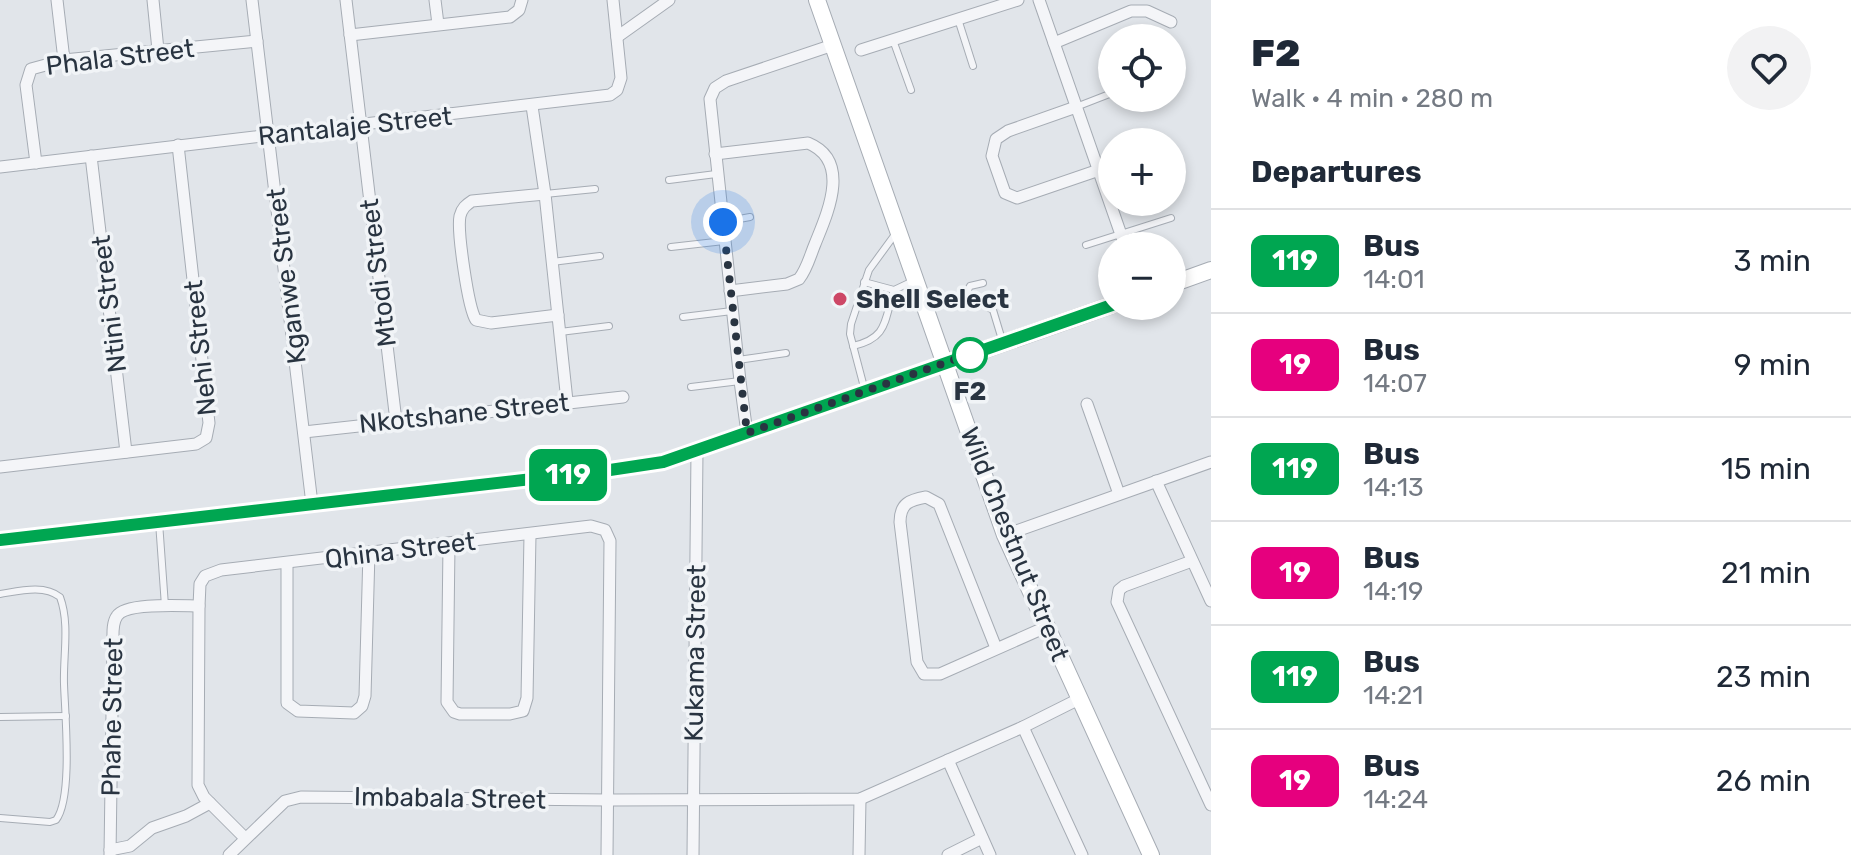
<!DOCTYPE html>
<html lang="en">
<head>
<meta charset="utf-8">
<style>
	body { margin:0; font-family:Rubik,sans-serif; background:#f2f2f3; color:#1f2937; height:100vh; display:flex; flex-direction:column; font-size:30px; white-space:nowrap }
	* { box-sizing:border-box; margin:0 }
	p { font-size:26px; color:#747a83 }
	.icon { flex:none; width:44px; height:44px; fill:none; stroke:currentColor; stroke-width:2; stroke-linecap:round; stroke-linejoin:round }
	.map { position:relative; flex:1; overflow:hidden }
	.panel { display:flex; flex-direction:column; background:#fff; width:640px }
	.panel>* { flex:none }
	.badge { padding:0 16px; border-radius:12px; font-size:28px; line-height:52px }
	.tools { position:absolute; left:1098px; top:24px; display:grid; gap:16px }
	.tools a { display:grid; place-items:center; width:88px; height:88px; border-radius:50%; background:#fff; box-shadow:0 4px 12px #0003; font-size:40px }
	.you { position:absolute; width:40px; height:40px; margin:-20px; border:6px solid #fff; border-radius:50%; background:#1a73e8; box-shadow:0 0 0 12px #1a73e833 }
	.map>.badge { position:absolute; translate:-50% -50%; box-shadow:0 0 0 4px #fff }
	h2 { padding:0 40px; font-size:30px; line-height:72px }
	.round { display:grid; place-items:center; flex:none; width:84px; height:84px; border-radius:42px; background:#f2f2f3 }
	.overview { display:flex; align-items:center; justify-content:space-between; height:136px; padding:0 40px }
	h1 { font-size:38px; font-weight:800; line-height:60px }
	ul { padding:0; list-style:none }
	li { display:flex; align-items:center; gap:24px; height:104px; padding:0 40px; border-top:2px solid #e0e1e3 }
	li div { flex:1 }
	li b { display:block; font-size:30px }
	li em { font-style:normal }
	li .badge { min-width:88px; font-weight:700; text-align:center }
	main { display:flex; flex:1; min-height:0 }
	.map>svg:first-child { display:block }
</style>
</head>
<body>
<main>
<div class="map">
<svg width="1211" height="855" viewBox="0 0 1211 855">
	<rect width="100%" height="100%" fill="#e1e5ea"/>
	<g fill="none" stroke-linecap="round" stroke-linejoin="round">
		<defs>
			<g id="lane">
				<path d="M 958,19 L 973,66"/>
				<path d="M 893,40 L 911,90"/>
				<path d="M 1076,107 L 1112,93"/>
				<path d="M 1099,170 L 1112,165"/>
				<path d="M 669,180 L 716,174"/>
				<path d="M 545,194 L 595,189"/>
				<path d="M 723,222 L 750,217"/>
				<path d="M 1086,245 L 1171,218"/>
				<path d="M 671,247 L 724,241"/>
				<path d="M 552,262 L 600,256"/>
				<path d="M 864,282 L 894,290 L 913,281"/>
				<path d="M 983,283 L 970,286 L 967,292 L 970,298 L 993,310 L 1003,343"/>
				<path d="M 683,317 L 732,311"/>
				<path d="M 560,332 L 609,326"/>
				<path d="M 853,346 C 888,338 884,321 894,290"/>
				<path d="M 738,360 L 786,353"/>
				<path d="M 691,387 L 740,381"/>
				<path d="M 865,391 L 850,334 L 851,324 L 869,270 L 896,233"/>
				<path d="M 159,522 L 165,606"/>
				<path d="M 0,594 C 19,591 44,584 60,597 C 70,624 63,656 64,684 C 65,714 73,798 56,820 L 50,822 L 0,818"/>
				<path d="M 0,717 L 66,716"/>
			</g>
			<g id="street">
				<path d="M 57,0 L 64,60"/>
				<path d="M 153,0 L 158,50"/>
				<path d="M 252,0 L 312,504"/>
				<path d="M 346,0 L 396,421"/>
				<path d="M 435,0 L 438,24"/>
				<path d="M 1039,0 L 1125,246"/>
				<path d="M 350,35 L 510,17 L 519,10 L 522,0"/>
				<path d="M 617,37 L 669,0"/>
				<path d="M 1054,43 L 1131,11 L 1147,11 L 1171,22"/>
				<path d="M 861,50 L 1018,0"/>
				<path d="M 532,106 L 545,194 L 567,401"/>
				<path d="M 1076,107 L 1008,131 L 996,139 L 992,156 L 1005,193 L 1017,198 L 1099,170"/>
				<path d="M 715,154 L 808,143 C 852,161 827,214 815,244 C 810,256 807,269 799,279 L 787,284 L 730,291"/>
				<path d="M 91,156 L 126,452"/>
				<path d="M 36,163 L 26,85 L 31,69 L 64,60 L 257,41"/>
				<path d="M 0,167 L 610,95 L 617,90 L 621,78 L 613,0"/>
				<path d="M 545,194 L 472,201 C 466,205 462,208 460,216 C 457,230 468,308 476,320 L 491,323 L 558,315"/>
				<path d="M 1087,404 L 1119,494"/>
				<path d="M 304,432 L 623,397"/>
				<path d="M 747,433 L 740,381 L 710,99 L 715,88 L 726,81 L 833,45"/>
				<path d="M 0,467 L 196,444 L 206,438 L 209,423 L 178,145"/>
				<path d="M 1156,481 L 1211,601"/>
				<path d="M 1005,535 L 1211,462"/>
				<path d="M 0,540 L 639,467 L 684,455 L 944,364"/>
				<path d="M 449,545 L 447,702 L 454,712 L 460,714 L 510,714 L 523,711 L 527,698 L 530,535"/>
				<path d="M 1192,561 L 1124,586 L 1119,590 L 1117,602 L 1211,805"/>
				<path d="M 287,563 L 287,703 L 298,711 L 354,713 L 362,706 L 365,696 L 369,552"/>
				<path d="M 996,648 L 939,504 L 926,497 C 910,500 900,503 900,522 L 917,662 L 924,674 L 940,674 L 1046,627"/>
				<path d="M 1023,727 L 1082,855"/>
				<path d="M 948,760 L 990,855"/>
				<path d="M 245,838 L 204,797 L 198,785 L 199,606 L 200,584 L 205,576 L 221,570 L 591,526 L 605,530 L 610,541 L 607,855"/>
				<path d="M 110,850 L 130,846 L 152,828 L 186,816 L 210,803"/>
				<path d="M 110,855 L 113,642 C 113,634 112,623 117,616 C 126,602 183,606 199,606"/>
				<path d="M 229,855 L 285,801 L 301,797 L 608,800 L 860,799 L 1023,727 L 1079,699"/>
				<path d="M 693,855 L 697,451"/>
				<path d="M 859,855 L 860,799"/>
				<path d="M 948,855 L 982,838"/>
			</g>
			<g id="secondary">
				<path d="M 817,0 L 1005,535 L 1151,855"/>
				<path d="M 1172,284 L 1211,270"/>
				<path d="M 944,364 L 1112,305"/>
			</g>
		</defs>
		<use href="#lane" stroke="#a6acb4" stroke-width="8"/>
		<use href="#street" stroke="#a6acb4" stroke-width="13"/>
		<use href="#secondary" stroke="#a6acb4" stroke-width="18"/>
		<use href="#lane" stroke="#f4f5f8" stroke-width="6"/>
		<use href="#street" stroke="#f4f5f8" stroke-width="11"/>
		<use href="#secondary" stroke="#fff" stroke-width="16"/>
	</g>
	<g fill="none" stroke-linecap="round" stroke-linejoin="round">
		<defs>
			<path id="line" d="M 0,540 L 610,470 L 663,462 L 1112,305"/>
		</defs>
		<use href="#line" stroke="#fff" stroke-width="18"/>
		<use href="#line" stroke="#00a651" stroke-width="12"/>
		<path stroke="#293441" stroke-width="8" stroke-dasharray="0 14.4" d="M 723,222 L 747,433 L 973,353 L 970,355"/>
	</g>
	<circle fill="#cd4766" stroke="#f1f4f7" stroke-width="3" cx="840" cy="299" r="8"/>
	<circle fill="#fff" stroke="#00a651" stroke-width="4" cx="970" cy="355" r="16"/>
	<g text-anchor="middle" stroke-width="7" stroke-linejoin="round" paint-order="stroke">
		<g font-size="26" fill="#293441" stroke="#f1f4f7">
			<text transform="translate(120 57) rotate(-7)" y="9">Phala Street</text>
			<text transform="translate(355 126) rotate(-6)" y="9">Rantalaje Street</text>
			<text transform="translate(378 273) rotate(-97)" y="9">Mtodi Street</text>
			<text transform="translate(286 276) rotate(-97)" y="9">Kganwe Street</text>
			<text transform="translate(109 304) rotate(-97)" y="9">Ntini Street</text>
			<text transform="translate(200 348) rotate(-96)" y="9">Nehi Street</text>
			<text transform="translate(464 413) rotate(-6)" y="9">Nkotshane Street</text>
			<text transform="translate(1015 544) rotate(68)" y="9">Wild Chestnut Street</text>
			<text transform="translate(400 550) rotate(-7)" y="9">Qhina Street</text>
			<text transform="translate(695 653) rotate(-89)" y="9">Kukama Street</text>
			<text transform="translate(112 717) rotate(-89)" y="9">Phahe Street</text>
			<text transform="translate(450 798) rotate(1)" y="9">Imbabala Street</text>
		</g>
		<g font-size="26" font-weight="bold" fill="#293441" stroke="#f1f4f7" text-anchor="start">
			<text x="856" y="308">Shell Select</text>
		</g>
		<g font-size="26" font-weight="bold" fill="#293441" stroke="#f1f4f7">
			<text x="970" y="400">F2</text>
		</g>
	</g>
</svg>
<div class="tools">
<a><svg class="icon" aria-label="locate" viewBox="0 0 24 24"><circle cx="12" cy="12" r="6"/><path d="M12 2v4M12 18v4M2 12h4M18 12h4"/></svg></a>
<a>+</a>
<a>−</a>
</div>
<div class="you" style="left:723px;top:222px"></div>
<b class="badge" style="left:568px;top:475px;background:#00a651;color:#fff">119</b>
</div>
<section class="panel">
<div class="overview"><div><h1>F2</h1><p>Walk · 4 min · 280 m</p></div><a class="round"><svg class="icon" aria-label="heart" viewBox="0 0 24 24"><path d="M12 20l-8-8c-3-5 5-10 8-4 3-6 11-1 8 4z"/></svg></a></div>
<h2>Departures</h2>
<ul>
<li><span class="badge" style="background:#00a651;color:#fff">119</span><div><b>Bus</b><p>14:01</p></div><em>3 min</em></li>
<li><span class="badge" style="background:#e6007e;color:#fff">19</span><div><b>Bus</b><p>14:07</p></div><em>9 min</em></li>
<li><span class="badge" style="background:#00a651;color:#fff">119</span><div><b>Bus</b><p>14:13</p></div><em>15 min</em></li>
<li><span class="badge" style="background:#e6007e;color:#fff">19</span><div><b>Bus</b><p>14:19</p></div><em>21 min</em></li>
<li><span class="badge" style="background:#00a651;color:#fff">119</span><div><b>Bus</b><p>14:21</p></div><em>23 min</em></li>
<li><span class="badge" style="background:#e6007e;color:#fff">19</span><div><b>Bus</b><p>14:24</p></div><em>26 min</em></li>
</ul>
</section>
</main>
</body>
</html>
